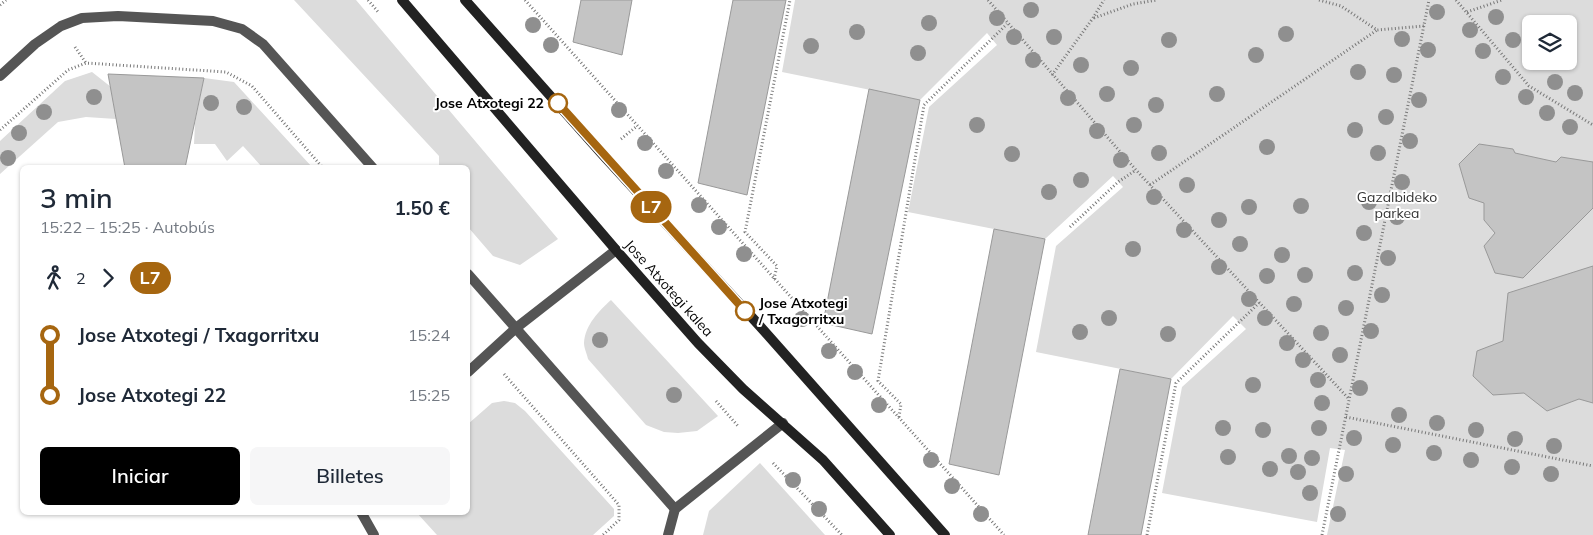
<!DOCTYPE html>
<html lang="es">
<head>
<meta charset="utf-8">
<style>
	body { margin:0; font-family:Mulish,sans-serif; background:#f6f6f7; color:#1f2937; height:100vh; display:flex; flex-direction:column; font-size:19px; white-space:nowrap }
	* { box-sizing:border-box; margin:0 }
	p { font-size:16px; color:#747a83 }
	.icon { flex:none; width:28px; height:28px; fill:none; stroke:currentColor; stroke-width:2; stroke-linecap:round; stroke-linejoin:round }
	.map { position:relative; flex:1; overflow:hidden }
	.drawer { position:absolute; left:20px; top:165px; width:450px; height:350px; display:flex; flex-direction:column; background:#fff; border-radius:8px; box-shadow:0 1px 4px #0004 }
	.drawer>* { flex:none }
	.badge { padding:0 10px; border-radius:16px; font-size:18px; line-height:32px }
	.fabs { position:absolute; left:1522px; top:15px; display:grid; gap:10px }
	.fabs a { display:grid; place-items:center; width:55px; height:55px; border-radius:8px; background:#fff; box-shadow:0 1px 4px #0004; font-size:25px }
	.map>.badge { position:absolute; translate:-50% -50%; box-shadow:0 0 0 2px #fff }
	.legs { display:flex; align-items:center; gap:8px; height:55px; padding:0 20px; font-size:16px }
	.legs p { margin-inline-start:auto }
	.headline { display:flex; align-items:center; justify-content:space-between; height:85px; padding:0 20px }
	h1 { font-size:28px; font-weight:600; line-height:38px }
	.action { display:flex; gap:10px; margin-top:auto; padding:10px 20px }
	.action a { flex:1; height:58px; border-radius:8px; background:#000; color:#fff; font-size:20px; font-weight:600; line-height:58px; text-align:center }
	.action a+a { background:#f6f6f7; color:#1f2937 }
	ul { padding:0 20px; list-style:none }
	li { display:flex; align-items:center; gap:18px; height:60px; font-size:19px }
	li i { display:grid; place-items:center; width:8px; height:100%; margin:0 6px; background:currentColor }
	li i::after { content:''; width:12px; height:12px; margin:-6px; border:4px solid; border-radius:50%; background:#fff }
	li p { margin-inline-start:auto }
	li:first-child i { background:linear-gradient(#0000 50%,currentColor 0) }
	li:last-child i { background:linear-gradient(currentColor 50%,#0000 0) }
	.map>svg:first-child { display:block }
</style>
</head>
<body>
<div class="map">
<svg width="1593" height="535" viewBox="0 0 1593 535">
	<rect width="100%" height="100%" fill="#fff"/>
	<g fill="#dcdcdc" fill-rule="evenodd">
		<path d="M 294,0 L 356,0 L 558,239 L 520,265 L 493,256 L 468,227 L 468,168 L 439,167 L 439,156 Z"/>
		<path d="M 795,0 L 1593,0 L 1593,535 L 1327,535 L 1345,450 L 1330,448 L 1317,522 L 1162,493 L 1182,387 L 1246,329 L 1233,316 L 1171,379 L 1036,352 L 1056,246 L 1123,187 L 1113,176 L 1045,239 L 908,212 L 929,107 L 997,45 L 987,33 L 920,100 L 782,72 ZM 1531,24 L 1569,24 L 1569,61 L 1531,61 Z"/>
		<path d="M 92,72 L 111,87 L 116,119 L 86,117 L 58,122 L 0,174 L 0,141 L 65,81 Z"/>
		<path d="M 204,78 L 234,82 L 312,167 L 262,167 L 243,146 L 227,161 L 215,144 L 194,144 L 195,123 Z"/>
		<path d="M 611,300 L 718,416 L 697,431 L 678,433 L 664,432 L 646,425 L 588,359 C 587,354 584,348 584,343 C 585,325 599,311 611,300 Z"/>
		<path d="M 504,401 L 515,403 L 525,411 L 614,509 L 614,516 L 593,535 L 437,535 L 417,513 L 468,512 L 468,424 L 492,403 Z"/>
		<path d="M 760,463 L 825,535 L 703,535 L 709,511 Z"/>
	</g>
	<g fill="#c4c4c4" stroke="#999">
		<path d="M 581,0 L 632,0 L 622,55 L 573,42 Z"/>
		<path d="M 733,0 L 786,0 L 747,195 L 698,183 Z"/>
		<path d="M 108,74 L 204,78 L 185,168 L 125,168 Z"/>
		<path d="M 869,89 L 920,100 L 872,334 L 823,323 Z"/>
		<path d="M 1479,144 L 1513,149 L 1515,153 L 1556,162 L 1561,157 L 1593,162 L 1593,208 L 1523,278 L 1495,273 L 1484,246 L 1495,233 L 1484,220 L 1484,203 L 1469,198 L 1459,164 Z"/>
		<path d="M 994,229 L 1045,239 L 999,475 L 949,464 Z"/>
		<path d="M 1593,266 L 1593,403 L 1579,399 L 1547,411 L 1524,393 L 1493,395 L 1473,376 L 1477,351 L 1503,341 L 1508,293 Z"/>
		<path d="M 1120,369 L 1171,379 L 1141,535 L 1088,535 Z"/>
	</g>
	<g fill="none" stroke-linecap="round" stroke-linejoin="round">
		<g stroke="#777" stroke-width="3" stroke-dasharray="1 2.5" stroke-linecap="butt">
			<path d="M 368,0 L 379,13"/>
			<path d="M 525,0 L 1004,535"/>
			<path d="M 988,0 L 1136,170 L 1349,399"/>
			<path d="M 1319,0 L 1341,6 L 1377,30 L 1424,26"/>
			<path d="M 1456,0 L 1529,86 L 1593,125"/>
			<path d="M 0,5 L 6,0"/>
			<path d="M 1467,12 L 1502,0"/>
			<path d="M 1094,18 L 1133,4 L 1157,0"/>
			<path d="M 75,47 L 86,63"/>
			<path d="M 1052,75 L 1093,18 L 1104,0"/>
			<path d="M 0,130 L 68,70 L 86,63 L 226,72 L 252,86 L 323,168"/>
			<path d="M 621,139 L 637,126"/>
			<path d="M 1150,185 L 1377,30"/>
			<path d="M 1070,227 L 1118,182 L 1136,170"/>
			<path d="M 774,279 L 777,266 L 745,232 L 790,0"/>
			<path d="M 504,374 L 619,505 L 619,520 L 603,535"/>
			<path d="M 716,401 L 738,426"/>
			<path d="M 899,417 L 901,404 L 878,381 L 924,105 L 1007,24"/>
			<path d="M 1346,417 L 1593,466"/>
			<path d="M 773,463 L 842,535"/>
			<path d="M 1147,535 L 1176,383 L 1259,303"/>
			<path d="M 1322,535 L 1429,0"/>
		</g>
		<g stroke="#555" stroke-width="10">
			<path d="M 0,76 L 35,44 L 61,26 L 82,18 L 118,16 L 213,21 L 242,29 L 263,44 L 373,168"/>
			<path d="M 468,274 L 675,509"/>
			<path d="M 468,372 L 516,328 L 616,250"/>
			<path d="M 361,512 L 374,535"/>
			<path d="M 668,535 L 675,509 L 783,423"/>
		</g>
		<g stroke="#222" stroke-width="10">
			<path d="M 402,0 L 616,250 L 698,343 L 743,389 L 823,460 L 890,535"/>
			<path d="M 465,0 L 602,154 L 758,324 L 945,535"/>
		</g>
	</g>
	<g fill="#8f8f8f">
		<circle cx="1031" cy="10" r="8"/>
		<circle cx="1437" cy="12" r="8"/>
		<circle cx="1496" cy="17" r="8"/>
		<circle cx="997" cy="18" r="8"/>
		<circle cx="929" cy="23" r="8"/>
		<circle cx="533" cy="25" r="8"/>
		<circle cx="1470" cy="30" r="8"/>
		<circle cx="857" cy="32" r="8"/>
		<circle cx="1286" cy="34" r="8"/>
		<circle cx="1014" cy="37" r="8"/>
		<circle cx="1054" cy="37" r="8"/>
		<circle cx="1402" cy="39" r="8"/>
		<circle cx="1169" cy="40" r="8"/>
		<circle cx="1513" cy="40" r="8"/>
		<circle cx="551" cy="45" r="8"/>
		<circle cx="811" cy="46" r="8"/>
		<circle cx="1428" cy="50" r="8"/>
		<circle cx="1483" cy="51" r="8"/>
		<circle cx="918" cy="53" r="8"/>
		<circle cx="1256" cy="55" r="8"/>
		<circle cx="1033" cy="60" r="8"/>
		<circle cx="1081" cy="65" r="8"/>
		<circle cx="1131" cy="68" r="8"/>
		<circle cx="1358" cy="72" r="8"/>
		<circle cx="1394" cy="75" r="8"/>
		<circle cx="1503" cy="77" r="8"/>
		<circle cx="1555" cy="82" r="8"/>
		<circle cx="1575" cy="93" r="8"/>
		<circle cx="1107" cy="94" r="8"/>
		<circle cx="1217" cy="94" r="8"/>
		<circle cx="94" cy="97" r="8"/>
		<circle cx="1526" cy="97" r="8"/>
		<circle cx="1068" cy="98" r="8"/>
		<circle cx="1419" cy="100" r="8"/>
		<circle cx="211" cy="103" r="8"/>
		<circle cx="1156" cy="105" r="8"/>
		<circle cx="244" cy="107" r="8"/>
		<circle cx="619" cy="110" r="8"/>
		<circle cx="44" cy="112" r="8"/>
		<circle cx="1547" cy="113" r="8"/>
		<circle cx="1386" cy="117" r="8"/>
		<circle cx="977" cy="125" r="8"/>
		<circle cx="1134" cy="125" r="8"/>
		<circle cx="1570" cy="127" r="8"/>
		<circle cx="1355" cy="130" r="8"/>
		<circle cx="1097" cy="131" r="8"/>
		<circle cx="19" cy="133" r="8"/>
		<circle cx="1410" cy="141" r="8"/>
		<circle cx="645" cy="143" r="8"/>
		<circle cx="1267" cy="147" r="8"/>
		<circle cx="1159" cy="153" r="8"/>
		<circle cx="1378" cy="153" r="8"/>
		<circle cx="1012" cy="154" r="8"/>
		<circle cx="8" cy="158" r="8"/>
		<circle cx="1121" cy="160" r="8"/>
		<circle cx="666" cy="171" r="8"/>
		<circle cx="1081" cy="180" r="8"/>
		<circle cx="1402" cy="182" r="8"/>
		<circle cx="1187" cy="185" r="8"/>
		<circle cx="1049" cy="192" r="8"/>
		<circle cx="1154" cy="197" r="8"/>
		<circle cx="1369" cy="202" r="8"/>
		<circle cx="699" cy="205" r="8"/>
		<circle cx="1301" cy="206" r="8"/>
		<circle cx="1249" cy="207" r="8"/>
		<circle cx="1397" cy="217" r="8"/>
		<circle cx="1219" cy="220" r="8"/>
		<circle cx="719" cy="227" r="8"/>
		<circle cx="1184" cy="230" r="8"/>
		<circle cx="1364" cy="233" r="8"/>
		<circle cx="1240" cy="244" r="8"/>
		<circle cx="1133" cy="249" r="8"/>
		<circle cx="744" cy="254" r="8"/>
		<circle cx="1282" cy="255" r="8"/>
		<circle cx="1388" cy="258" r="8"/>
		<circle cx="1219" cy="267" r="8"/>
		<circle cx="1355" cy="273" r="8"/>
		<circle cx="1305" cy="275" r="8"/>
		<circle cx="1267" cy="276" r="8"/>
		<circle cx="1382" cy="295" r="8"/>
		<circle cx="1249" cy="299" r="8"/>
		<circle cx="1294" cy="304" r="8"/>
		<circle cx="1346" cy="308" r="8"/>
		<circle cx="1109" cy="318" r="8"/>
		<circle cx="1265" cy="318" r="8"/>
		<circle cx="802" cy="319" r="8"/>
		<circle cx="1371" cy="331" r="8"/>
		<circle cx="1080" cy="332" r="8"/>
		<circle cx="1321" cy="333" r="8"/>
		<circle cx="1168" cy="334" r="8"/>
		<circle cx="600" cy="340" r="8"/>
		<circle cx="1287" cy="343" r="8"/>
		<circle cx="829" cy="351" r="8"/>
		<circle cx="1340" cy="355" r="8"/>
		<circle cx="1303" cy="360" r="8"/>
		<circle cx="855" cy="372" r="8"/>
		<circle cx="1318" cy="380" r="8"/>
		<circle cx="1253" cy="385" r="8"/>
		<circle cx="1360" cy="388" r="8"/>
		<circle cx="674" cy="395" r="8"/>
		<circle cx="1322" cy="403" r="8"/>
		<circle cx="879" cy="405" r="8"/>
		<circle cx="1399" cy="415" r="8"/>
		<circle cx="1437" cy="423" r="8"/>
		<circle cx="1223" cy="428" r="8"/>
		<circle cx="1319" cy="428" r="8"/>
		<circle cx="1263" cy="430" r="8"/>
		<circle cx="1476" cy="430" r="8"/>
		<circle cx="1354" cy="438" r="8"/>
		<circle cx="1515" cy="439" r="8"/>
		<circle cx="1393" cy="445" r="8"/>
		<circle cx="1554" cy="446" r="8"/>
		<circle cx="1434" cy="453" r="8"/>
		<circle cx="1289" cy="456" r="8"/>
		<circle cx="1228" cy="457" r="8"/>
		<circle cx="1312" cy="458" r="8"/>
		<circle cx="931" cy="460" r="8"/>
		<circle cx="1471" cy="460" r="8"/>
		<circle cx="1512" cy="467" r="8"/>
		<circle cx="1270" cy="469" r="8"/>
		<circle cx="1298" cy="472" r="8"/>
		<circle cx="1346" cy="474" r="8"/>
		<circle cx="1551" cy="474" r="8"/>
		<circle cx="793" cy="480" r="8"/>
		<circle cx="952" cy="486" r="8"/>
		<circle cx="1310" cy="493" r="8"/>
		<circle cx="819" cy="509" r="8"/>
		<circle cx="981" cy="514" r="8"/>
		<circle cx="1338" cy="514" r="8"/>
	</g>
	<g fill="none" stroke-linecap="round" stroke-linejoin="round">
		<defs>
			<path id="line-1" d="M 558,103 L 745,311"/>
		</defs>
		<use href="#line-1" stroke="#fff" stroke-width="11"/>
		<use href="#line-1" stroke="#a66610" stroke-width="8"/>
	</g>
	<g fill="#fff" stroke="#a66610" stroke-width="2.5">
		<circle cx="558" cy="103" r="9"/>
		<circle cx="745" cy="311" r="9"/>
	</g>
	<g text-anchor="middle" stroke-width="4" stroke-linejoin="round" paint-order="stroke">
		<g font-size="14" font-weight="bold" fill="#000" stroke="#fff" text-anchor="end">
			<text x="544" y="108">Jose Atxotegi 22</text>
			<text x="759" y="308" text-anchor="start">Jose Atxotegi<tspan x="759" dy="16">/ Txagorritxu</tspan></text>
		</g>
		<g font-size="14" fill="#333" stroke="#fff">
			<text x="1397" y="202">Gazalbideko<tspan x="1397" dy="16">parkea</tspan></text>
		</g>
		<g font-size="14" fill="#000" stroke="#fff">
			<text transform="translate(669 288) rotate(48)" y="5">Jose Atxotegi kalea</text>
		</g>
	</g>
</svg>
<div class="fabs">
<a><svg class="icon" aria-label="layers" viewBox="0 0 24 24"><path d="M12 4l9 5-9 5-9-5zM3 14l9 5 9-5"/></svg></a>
</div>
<b class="badge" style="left:651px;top:207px;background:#a66610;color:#fff">L7</b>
<section class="drawer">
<div class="headline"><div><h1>3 min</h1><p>15:22 – 15:25 · Autobús</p></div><b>1.50 €</b></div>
<div class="legs"><svg class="icon" aria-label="walk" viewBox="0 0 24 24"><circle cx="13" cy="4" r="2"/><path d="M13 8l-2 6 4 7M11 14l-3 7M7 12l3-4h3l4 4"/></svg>2<svg class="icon" aria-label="forward" viewBox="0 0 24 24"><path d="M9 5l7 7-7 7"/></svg><b class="badge" style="background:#a66610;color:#fff">L7</b></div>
<ul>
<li><i style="color:#a66610"></i><b>Jose Atxotegi / Txagorritxu</b><p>15:24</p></li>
<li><i style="color:#a66610"></i><b>Jose Atxotegi 22</b><p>15:25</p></li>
</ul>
<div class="action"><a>Iniciar</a><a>Billetes</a></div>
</section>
</div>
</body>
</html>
